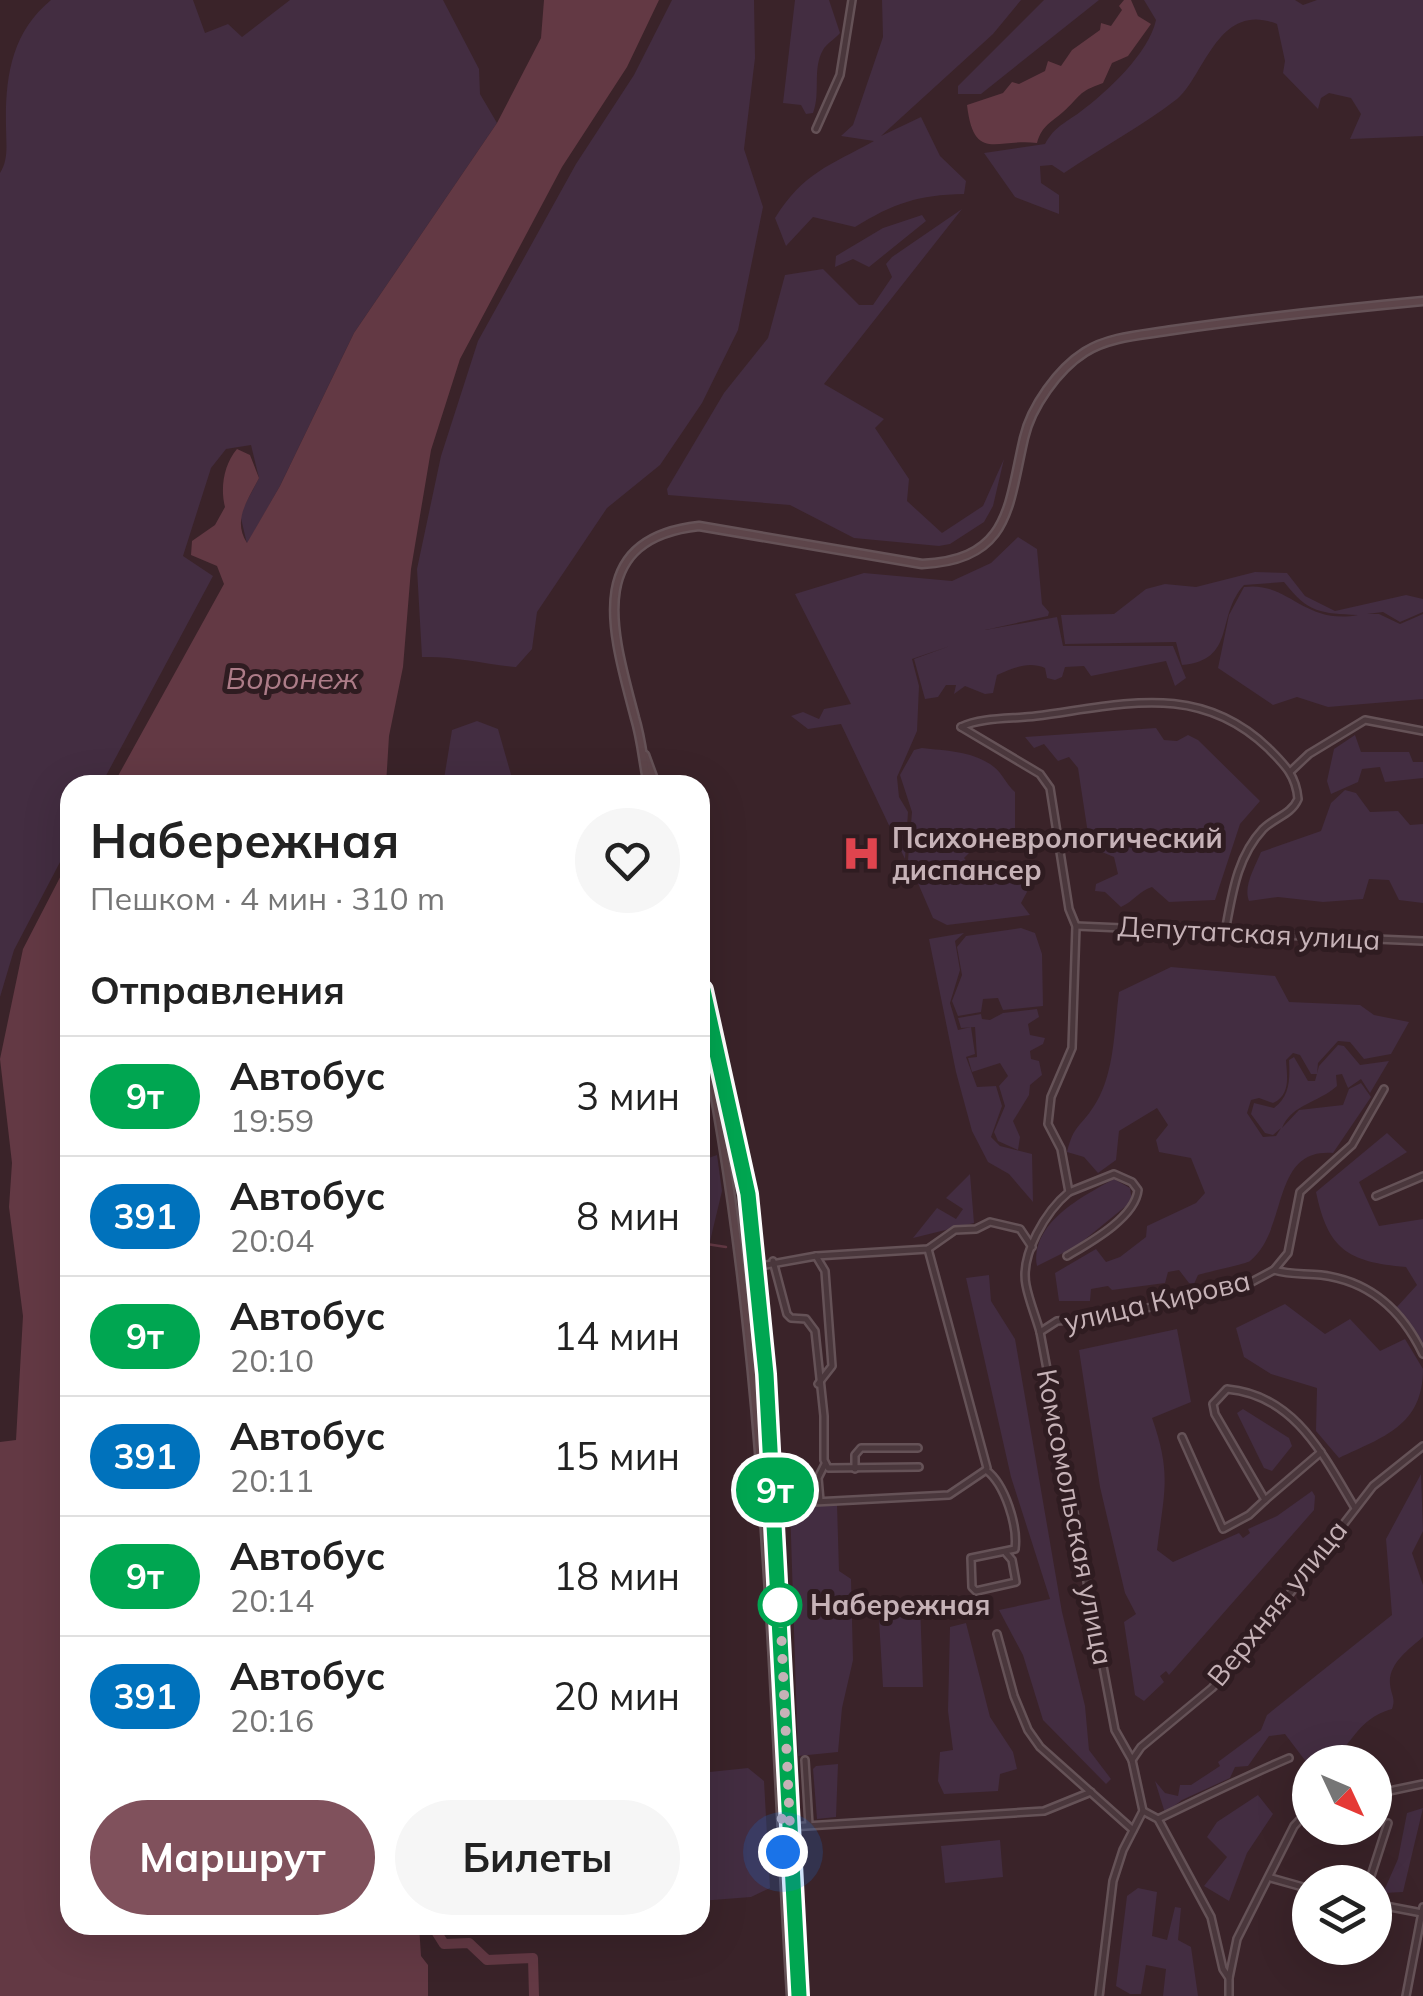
<!DOCTYPE html>
<html lang="ru">
<head>
<meta charset="utf-8">
<style>
	body { margin:0; font-family:Mulish,sans-serif; background:#f6f6f6; color:#222; height:100vh; display:flex; flex-direction:column; font-size:38px; white-space:nowrap }
	* { box-sizing:border-box; margin:0 }
	p { font-size:32px; color:#767676 }
	.icon { flex:none; width:55px; height:55px; fill:none; stroke:currentColor; stroke-width:2; stroke-linecap:round; stroke-linejoin:round }
	.map { position:relative; flex:1; overflow:hidden }
	.drawer { position:absolute; left:60px; top:775px; width:650px; height:1160px; display:flex; flex-direction:column; background:#fff; border-radius:30px; box-shadow:0 10px 40px #0002 }
	.drawer>* { flex:none }
	.badge { padding:0 20px; border-radius:32px; font-size:35px; line-height:65px }
	.needle { width:65px; rotate:134deg }
	.tools { position:absolute; left:1292px; top:1745px; display:grid; gap:20px }
	.tools a { display:grid; place-items:center; width:100px; height:100px; border-radius:50%; background:#fff; box-shadow:0 10px 40px #0002; font-size:50px }
	.you { position:absolute; width:50px; height:50px; margin:-25px; border:8px solid #fff; border-radius:50%; background:#1a73e8; box-shadow:0 0 0 15px #1a73e833 }
	.map>.badge { position:absolute; translate:-50% -50%; box-shadow:0 0 0 5px #fff }
	h2 { padding:0 30px; font-size:38px; line-height:90px }
	.round { display:grid; place-items:center; flex:none; width:105px; height:105px; border-radius:52px; background:#f6f6f6 }
	.summary { display:flex; align-items:center; justify-content:space-between; height:170px; padding:0 30px }
	h1 { font-size:48px; font-weight:700; line-height:75px }
	.button { display:flex; gap:20px; margin-top:auto; padding:20px 30px }
	.button a { flex:1; height:115px; border-radius:60px; background:#80515c; color:#fff; font-size:40px; font-weight:700; line-height:115px; text-align:center }
	.button a+a { background:#f6f6f6; color:#222 }
	ul { padding:0; list-style:none }
	li { display:flex; align-items:center; gap:30px; height:120px; padding:0 30px; border-top:2px solid #e0e0e0 }
	li div { flex:1 }
	li b { display:block; font-size:38px }
	li em { font-style:normal }
	li .badge { min-width:110px; font-weight:700; text-align:center }
	.map>svg:first-child { display:block }
</style>
</head>
<body>
<div class="map">
<svg width="1423" height="1996" viewBox="0 0 1423 1996">
	<rect width="100%" height="100%" fill="#3a2329"/>
	<g fill="#432d41">
		<path d="M 51,0 L 193,0 L 205,33 L 228,24 L 242,37 L 290,0 L 443,0 L 479,69 L 480,94 L 497,123 L 354,333 L 280,486 L 247,544 L 240,514 L 259,478 L 251,445 L 226,449 L 211,468 L 183,556 L 213,576 L 101,785 L 70,785 L 70,843 L 14,950 L 0,997 L 0,173 C 9,159 6,143 6,127 C 5,78 11,33 51,0 Z"/>
		<path d="M 672,0 L 754,0 L 755,58 L 744,149 L 763,207 L 738,330 L 702,403 L 660,465 L 607,508 L 537,612 L 532,649 L 516,667 C 484,664 454,656 422,657 L 417,569 L 441,456 L 478,341 L 576,164 L 634,75 Z"/>
		<path d="M 795,0 L 829,0 L 840,33 C 835,39 826,44 823,50 C 812,69 821,93 813,113 L 806,114 L 801,105 L 783,103 Z"/>
		<path d="M 882,0 L 1021,0 L 993,34 L 881,136 L 921,117 L 940,156 L 966,181 L 964,194 C 918,195 894,203 855,227 L 813,217 L 786,246 L 775,218 C 804,172 829,166 874,141 L 841,136 L 853,125 L 883,37 Z"/>
		<path d="M 1044,0 L 1099,0 L 981,94 L 958,94 L 958,86 Z"/>
		<path d="M 1144,0 L 1295,0 L 1303,5 L 1317,0 L 1423,0 L 1423,136 L 1350,139 L 1361,114 L 1351,98 L 1329,93 L 1321,98 L 1318,109 L 1283,73 L 1285,61 L 1277,24 C 1218,0 1204,77 1177,99 C 1142,126 1101,148 1064,173 L 1052,165 L 1040,166 L 1041,183 L 1059,195 L 1059,214 L 1015,197 L 984,153 L 1045,144 C 1055,126 1064,124 1080,112 C 1107,92 1149,53 1156,20 Z"/>
		<path d="M 962,209 L 824,384 L 884,419 L 875,428 L 909,479 L 907,501 L 942,533 L 983,506 L 1004,459 L 993,506 L 984,522 L 950,544 L 939,546 L 854,538 L 790,505 L 668,495 L 667,489 L 724,393 L 768,338 L 785,275 L 823,269 L 859,305 L 873,305 L 892,277 L 886,264 L 892,257 Z"/>
		<path d="M 922,215 L 926,221 L 869,267 L 853,259 L 835,267 L 836,256 L 883,228 Z"/>
		<path d="M 1018,537 L 1037,549 L 1042,604 L 1049,612 L 1048,616 L 985,630 L 1057,617 L 1063,646 L 1173,646 L 1186,678 L 1175,686 L 1166,661 L 1091,676 L 1084,666 L 1065,667 L 1062,677 L 1055,680 L 1047,678 L 1045,668 C 1028,661 1013,668 997,675 L 993,693 L 985,694 L 965,686 L 954,694 L 956,685 L 946,685 L 938,697 L 925,699 L 914,659 L 950,646 L 912,659 L 919,686 L 917,731 L 897,777 L 899,797 L 908,812 L 905,859 L 841,724 L 808,729 L 791,716 L 803,712 L 819,719 L 824,709 L 851,704 L 795,594 L 864,573 L 952,581 L 991,563 Z"/>
		<path d="M 1255,572 L 1287,573 L 1305,596 L 1335,611 L 1406,595 L 1423,599 L 1423,612 L 1400,622 L 1383,612 L 1367,614 L 1379,614 L 1400,624 L 1423,614 L 1423,699 L 1328,707 L 1297,697 L 1273,705 L 1218,668 L 1229,615 L 1244,587 C 1289,581 1303,625 1358,615 C 1321,613 1309,614 1284,582 L 1244,585 C 1215,617 1237,660 1182,665 L 1176,642 L 1065,644 L 1061,615 L 1114,614 L 1146,589 L 1165,584 L 1196,587 Z"/>
		<path d="M 477,721 L 498,729 L 514,785 L 443,785 L 452,730 Z"/>
		<path d="M 1156,728 L 1164,740 L 1177,741 L 1188,735 L 1198,740 L 1260,801 L 1240,824 L 1215,900 L 1169,902 L 1152,887 C 1139,891 1134,901 1121,907 L 1105,892 L 1095,891 L 1096,884 L 1118,874 L 1114,857 L 1090,847 L 1078,768 L 1069,757 L 1058,761 L 1044,744 L 1034,748 L 1025,737 Z"/>
		<path d="M 1355,735 L 1361,752 L 1409,752 L 1413,762 L 1423,762 L 1423,778 L 1385,782 L 1380,767 L 1362,769 L 1358,782 L 1331,794 L 1327,781 L 1334,749 Z"/>
		<path d="M 922,748 C 947,751 974,751 994,767 C 1003,774 1006,784 1015,792 L 1015,842 L 977,845 L 964,858 L 970,865 C 1004,861 1014,862 1027,892 L 1021,903 L 1030,915 L 947,925 L 933,918 L 908,860 L 912,812 L 900,775 L 914,750 Z"/>
		<path d="M 1345,790 L 1356,793 L 1370,812 L 1398,811 L 1410,825 L 1423,824 L 1423,903 L 1399,900 L 1389,880 L 1369,879 L 1363,899 L 1323,902 L 1278,897 L 1249,901 C 1243,886 1255,867 1261,852 L 1321,831 L 1331,803 Z"/>
		<path d="M 1021,928 L 1035,933 L 1042,954 L 1043,1006 L 1003,1010 L 998,998 L 983,999 L 981,1012 L 958,1016 L 952,1001 L 962,975 L 957,947 L 966,936 Z"/>
		<path d="M 964,933 L 955,941 L 960,970 L 950,1003 L 958,1030 L 971,1027 L 975,1054 L 966,1057 L 977,1087 L 996,1086 L 1002,1106 L 991,1137 L 1000,1146 L 1032,1154 L 1033,1202 L 1009,1174 L 988,1162 L 972,1131 L 956,1072 L 929,939 Z"/>
		<path d="M 1171,967 L 1275,976 L 1289,1002 L 1360,1005 L 1374,1015 L 1409,1022 L 1391,1054 L 1364,1059 L 1350,1042 L 1338,1041 L 1318,1063 L 1317,1074 L 1311,1074 L 1300,1055 L 1293,1053 L 1286,1060 C 1287,1076 1291,1095 1273,1103 L 1259,1098 L 1251,1100 L 1247,1113 L 1263,1137 L 1276,1136 L 1281,1128 L 1273,1135 L 1265,1133 L 1251,1114 L 1254,1103 L 1274,1108 C 1290,1096 1290,1079 1289,1060 L 1294,1057 L 1308,1081 L 1315,1081 L 1319,1066 L 1338,1045 L 1344,1046 L 1360,1065 L 1389,1061 L 1370,1093 L 1361,1079 L 1348,1088 L 1342,1074 L 1336,1075 L 1337,1086 C 1318,1103 1292,1104 1282,1128 L 1299,1110 L 1343,1105 L 1349,1089 L 1361,1083 L 1371,1097 L 1333,1153 C 1270,1148 1289,1230 1250,1261 C 1246,1264 1207,1272 1198,1275 L 1194,1284 L 1189,1283 L 1179,1270 L 1168,1272 L 1165,1283 L 1112,1290 L 1108,1286 L 1091,1289 L 1090,1301 L 1059,1301 L 1055,1273 L 1096,1249 L 1106,1262 L 1120,1257 L 1146,1237 L 1147,1226 L 1196,1203 L 1205,1193 L 1191,1158 L 1159,1152 L 1156,1140 L 1168,1125 L 1157,1108 L 1119,1131 L 1116,1160 L 1098,1173 L 1084,1157 L 1067,1152 C 1074,1124 1080,1128 1094,1106 C 1115,1074 1114,1029 1119,992 Z"/>
		<path d="M 1037,1009 L 1039,1017 L 1028,1024 L 1030,1035 L 1045,1038 L 1043,1044 L 1030,1051 L 1031,1059 L 1039,1061 L 1042,1075 L 1030,1085 L 1029,1095 L 1013,1121 L 1020,1137 L 1018,1150 L 998,1141 L 994,1132 L 1005,1106 L 999,1086 L 1008,1076 L 1000,1063 L 972,1072 L 968,1058 L 977,1057 L 975,1027 L 961,1028 L 958,1018 L 981,1014 L 982,1019 L 990,1020 L 1003,1013 Z"/>
		<path d="M 1387,1133 L 1407,1152 L 1359,1182 L 1379,1226 L 1423,1219 L 1423,1345 L 1396,1308 L 1417,1285 L 1406,1267 C 1347,1262 1328,1249 1316,1192 Z"/>
		<path d="M 717,1155 L 722,1191 L 706,1258 L 700,1260 L 700,1161 Z"/>
		<path d="M 970,1174 L 974,1223 L 913,1238 L 937,1208 L 956,1219 L 963,1209 L 946,1198 Z"/>
		<path d="M 1114,1179 L 1130,1188 L 1132,1201 L 1077,1246 L 1037,1266 C 1030,1223 1083,1196 1114,1179 Z"/>
		<path d="M 989,1275 L 991,1301 L 1015,1339 L 1062,1612 L 1085,1706 L 1089,1750 L 1111,1779 L 1106,1784 L 1043,1720 L 1023,1655 L 999,1610 L 1050,1599 L 1011,1477 L 966,1278 Z"/>
		<path d="M 1285,1304 L 1325,1334 L 1350,1319 L 1380,1351 L 1405,1339 L 1423,1369 C 1423,1426 1383,1437 1339,1458 L 1316,1431 L 1317,1388 L 1271,1374 L 1244,1357 L 1236,1328 Z"/>
		<path d="M 1177,1329 L 1191,1402 L 1152,1418 C 1172,1474 1164,1493 1157,1550 L 1173,1562 L 1239,1533 L 1243,1538 L 1250,1533 L 1248,1529 L 1277,1516 L 1312,1491 L 1315,1496 L 1314,1510 L 1169,1675 L 1166,1671 L 1160,1676 L 1164,1682 L 1144,1701 L 1135,1695 L 1124,1622 L 1136,1614 L 1125,1593 L 1100,1487 L 1079,1350 Z"/>
		<path d="M 1243,1409 L 1289,1438 L 1292,1446 L 1272,1471 L 1264,1468 L 1237,1413 Z"/>
		<path d="M 1421,1474 L 1423,1531 L 1412,1553 L 1423,1585 L 1423,1637 C 1409,1649 1388,1664 1390,1684 C 1391,1695 1396,1698 1392,1709 C 1346,1722 1354,1762 1310,1762 L 1310,1767 L 1285,1734 L 1269,1736 L 1248,1766 L 1235,1767 L 1230,1778 L 1182,1800 L 1165,1813 L 1155,1781 L 1165,1793 L 1178,1796 L 1180,1785 L 1191,1785 L 1220,1766 L 1218,1762 L 1261,1730 L 1267,1715 L 1392,1615 L 1386,1539 Z"/>
		<path d="M 837,1504 L 839,1571 L 851,1579 L 853,1660 L 842,1708 L 838,1752 L 798,1756 L 790,1505 Z"/>
		<path d="M 878,1603 L 920,1603 L 923,1687 L 883,1687 Z"/>
		<path d="M 966,1623 L 990,1717 L 1013,1752 L 1017,1769 L 1000,1774 L 998,1791 L 944,1794 L 938,1781 L 940,1752 L 953,1750 L 948,1711 L 950,1627 Z"/>
		<path d="M 838,1764 L 836,1817 L 817,1819 L 813,1769 L 816,1766 Z"/>
		<path d="M 748,1768 L 764,1781 L 770,1888 L 751,1897 L 700,1901 L 700,1849 L 705,1843 L 700,1773 Z"/>
		<path d="M 1258,1795 L 1273,1814 L 1247,1853 L 1229,1901 L 1204,1886 L 1227,1857 L 1207,1837 L 1217,1822 Z"/>
		<path d="M 1423,1808 L 1403,1892 L 1383,1893 L 1398,1859 L 1407,1813 Z"/>
		<path d="M 1000,1840 L 1003,1877 L 945,1883 L 941,1846 Z"/>
		<path d="M 1138,1888 L 1157,1892 L 1152,1936 L 1167,1940 L 1175,1907 L 1181,1908 L 1178,1940 L 1191,1947 L 1198,1996 L 1163,1996 L 1166,1969 L 1146,1965 L 1141,1994 L 1130,1994 L 1116,1986 L 1127,1896 Z"/>
	</g>
	<g fill="#633944">
		<path d="M 544,0 L 659,0 L 627,67 L 562,167 L 460,359 L 431,450 L 411,569 L 403,667 L 389,736 L 386,785 L 113,785 L 224,584 L 217,566 L 191,555 L 192,541 L 215,525 L 225,507 C 220,488 224,464 237,449 L 250,455 L 259,478 C 248,500 232,520 247,543 L 280,486 L 354,333 L 497,123 L 541,38 Z"/>
		<path d="M 1124,0 L 1131,0 L 1138,16 L 1151,24 L 1128,56 L 1112,63 L 1103,83 C 1077,92 1081,96 1063,112 C 1052,122 1042,125 1037,143 C 996,138 974,163 967,105 L 1003,93 L 1012,82 L 1019,84 L 1045,71 L 1048,61 L 1061,66 L 1072,50 L 1100,30 L 1101,23 L 1111,26 L 1122,10 L 1119,6 Z"/>
		<path d="M 70,858 L 70,1925 L 419,1925 L 421,1956 L 428,1965 L 428,1996 L 0,1996 L 0,1442 L 16,1440 L 23,1316 L 9,1207 L 12,1163 L 0,1059 L 23,949 Z"/>
	</g>
	<g fill="none" stroke-linecap="round" stroke-linejoin="round">
		<g stroke="#633944" stroke-width="2.5">
			<path d="M 700,1243 L 726,1247"/>
			<path d="M 1103,1996 L 1104,1987"/>
		</g>
		<path stroke="#633944" stroke-width="10" d="M 432,1925 L 444,1944 L 469,1943 L 487,1960 L 533,1958 L 534,1996"/>
		<defs>
			<g id="minor">
				<path d="M 816,129 L 840,75 L 852,0"/>
				<path d="M 961,727 L 1040,774 L 1050,788 L 1069,909 L 1076,926 L 1072,1048 L 1051,1097 L 1048,1124 L 1061,1149 L 1069,1192 C 1046,1211 1020,1254 1026,1285 C 1029,1301 1036,1317 1040,1332 L 1115,1730 L 1132,1760 L 1143,1811 L 1123,1850 L 1113,1881 L 1099,1996"/>
				<path d="M 961,727 C 981,717 1013,719 1036,716 C 1122,705 1198,681 1268,748 C 1284,764 1296,775 1298,799 C 1291,815 1275,817 1263,829 C 1236,858 1232,896 1225,932"/>
				<path d="M 1291,771 L 1309,754 L 1365,720 L 1423,731"/>
				<path d="M 1076,926 L 1423,941"/>
				<path d="M 1376,1196 L 1423,1176"/>
				<path d="M 928,1249 L 987,1468"/>
				<path d="M 816,1256 L 825,1271 L 832,1366 L 818,1384"/>
				<path d="M 1067,1256 C 1089,1243 1135,1218 1138,1190 L 1132,1182 L 1114,1174 L 1069,1192"/>
				<path d="M 773,1261 L 787,1314 L 791,1318 L 806,1319 L 815,1331 L 824,1416 L 824,1460 L 828,1468 L 919,1467"/>
				<path d="M 755,1267 L 816,1256 L 928,1249 L 955,1230 L 976,1229 L 990,1222 L 1020,1229 L 1032,1247"/>
				<path d="M 1274,1270 C 1291,1275 1304,1273 1321,1275 C 1370,1281 1402,1310 1423,1354"/>
				<path d="M 1040,1332 L 1057,1321 L 1108,1317 L 1246,1285 L 1274,1270 L 1288,1253 L 1300,1192 L 1352,1145 L 1384,1089"/>
				<path d="M 1182,1437 L 1223,1529 L 1249,1515 L 1265,1500 L 1215,1414 L 1213,1404 L 1227,1389 C 1295,1395 1323,1455 1355,1508"/>
				<path d="M 855,1469 L 855,1455 L 861,1448 L 918,1448"/>
				<path d="M 986,1470 C 1005,1484 1018,1526 1015,1549 L 971,1558 L 972,1587 L 976,1591 L 1016,1582 L 1012,1560 L 1006,1553"/>
				<path d="M 1265,1500 L 1321,1452"/>
				<path d="M 820,1501 L 818,1478 L 825,1464"/>
				<path d="M 776,1504 L 949,1495 L 986,1470"/>
				<path d="M 997,1634 L 1014,1696 L 1028,1730 L 1040,1747 L 1133,1830"/>
				<path d="M 805,1760 L 809,1825"/>
				<path d="M 1132,1760 L 1141,1747 L 1212,1688 L 1241,1657 L 1373,1486 L 1423,1446"/>
				<path d="M 1375,1794 L 1423,1784"/>
				<path d="M 1143,1811 L 1158,1819 L 1211,1917 L 1223,1969 L 1229,1978 L 1229,1996"/>
				<path d="M 1158,1819 C 1202,1798 1244,1777 1289,1758"/>
				<path d="M 790,1827 L 1044,1811 L 1091,1792"/>
				<path d="M 1271,1878 L 1310,1889"/>
				<path d="M 1369,1882 L 1388,1823"/>
				<path d="M 1375,1904 L 1422,1913"/>
				<path d="M 1229,1978 L 1237,1939 L 1294,1826 L 1310,1809"/>
				<path d="M 1406,1996 L 1423,1907"/>
			</g>
			<g id="secondary">
				<path d="M 645,755 L 656,785"/>
				<path d="M 648,785 C 643,762 642,741 635,718 C 614,637 581,539 699,526 L 922,564 C 1010,560 1008,507 1024,438 C 1031,407 1058,369 1085,352 C 1110,336 1144,335 1173,330 C 1256,318 1339,309 1423,301"/>
				<path d="M 700,977 L 748,1194 L 766,1374 L 799,1996"/>
				<path d="M 700,1019 C 767,1341 771,1668 791,1996"/>
			</g>
		</defs>
		<use href="#minor" stroke="#655257" stroke-width="10"/>
		<use href="#secondary" stroke="#655257" stroke-width="11"/>
		<use href="#minor" stroke="#4a373c" stroke-width="5"/>
		<use href="#secondary" stroke="#5d454a" stroke-width="6"/>
	</g>
	<g fill="none" stroke-linecap="round" stroke-linejoin="round">
		<defs>
			<path id="line" d="M 703,990 L 748,1194 L 766,1374 L 799,1996"/>
		</defs>
		<use href="#line" stroke="#fff" stroke-width="22"/>
		<use href="#line" stroke="#00a651" stroke-width="15"/>
		<path stroke="#c6b2b7" stroke-width="10" stroke-dasharray="0 18" d="M 780,1605 L 790,1827 L 781,1818 L 783,1852"/>
	</g>
	<defs>
		<symbol id="hospital-bare" viewBox="-9 -9 18 18"><path d="M-5-5h3v3.5h4V-5h3V5h-3V1.5h-4V5h-3Z" fill="#e0444e" stroke="#2f1c21" stroke-width="2.5" paint-order="stroke"/></symbol>
	</defs>
	<g fill-rule="evenodd">
		<use href="#hospital-bare" x="834" y="826" width="55" height="55"/>
	</g>
	<circle fill="#fff" stroke="#00a651" stroke-width="5" cx="780" cy="1605" r="20"/>
	<g text-anchor="middle" stroke-width="10" stroke-linejoin="round" paint-order="stroke">
		<g font-size="28" font-weight="bold" fill="#c6b2b7" stroke="#2f1c21" text-anchor="start">
			<text x="892" y="848">Психоневрологический<tspan x="892" dy="32">диспансер</tspan></text>
		</g>
		<g font-size="28" fill="#c6b2b7" stroke="#2f1c21">
			<text transform="translate(1249 933) rotate(3)" y="10">Депутатская улица</text>
			<text transform="translate(1157 1301) rotate(-13)" y="10">улица Кирова</text>
			<text transform="translate(1075 1517) rotate(79)" y="10">Комсомольская улица</text>
			<text transform="translate(1277 1603) rotate(-51)" y="10">Верхняя улица</text>
		</g>
		<g font-size="28" font-weight="bold" fill="#c6b2b7" stroke="#2f1c21" text-anchor="start">
			<text x="810" y="1615">Набережная</text>
		</g>
		<g font-size="30" font-style="italic" fill="#ad7c88" stroke="#2f1c21">
			<text x="292" y="689">Воронеж</text>
		</g>
	</g>
</svg>
<div class="tools">
<a><svg class="needle" viewBox="-14 -14 28 28"><path d="M0-13l5 13h-10z" fill="#e53935"/><path d="M0 13l5-13h-10z" fill="#767676"/></svg></a>
<a><svg class="icon" aria-label="layers" viewBox="0 0 24 24"><path d="M12 4l9 5-9 5-9-5zM3 14l9 5 9-5"/></svg></a>
</div>
<div class="you" style="left:783px;top:1852px"></div>
<b class="badge" style="left:775px;top:1490px;background:#00a651;color:#fff">9т</b>
<section class="drawer">
<div class="summary"><div><h1>Набережная</h1><p>Пешком · 4 мин · 310 m</p></div><a class="round"><svg class="icon" aria-label="heart" viewBox="0 0 24 24"><path d="M12 20l-8-8c-3-5 5-10 8-4 3-6 11-1 8 4z"/></svg></a></div>
<h2>Отправления</h2>
<ul>
<li><span class="badge" style="background:#00a651;color:#fff">9т</span><div><b>Автобус</b><p>19:59</p></div><em>3 мин</em></li>
<li><span class="badge" style="background:#0072bc;color:#fff">391</span><div><b>Автобус</b><p>20:04</p></div><em>8 мин</em></li>
<li><span class="badge" style="background:#00a651;color:#fff">9т</span><div><b>Автобус</b><p>20:10</p></div><em>14 мин</em></li>
<li><span class="badge" style="background:#0072bc;color:#fff">391</span><div><b>Автобус</b><p>20:11</p></div><em>15 мин</em></li>
<li><span class="badge" style="background:#00a651;color:#fff">9т</span><div><b>Автобус</b><p>20:14</p></div><em>18 мин</em></li>
<li><span class="badge" style="background:#0072bc;color:#fff">391</span><div><b>Автобус</b><p>20:16</p></div><em>20 мин</em></li>
</ul>
<div class="button"><a>Маршрут</a><a>Билеты</a></div>
</section>
</div>
</body>
</html>
